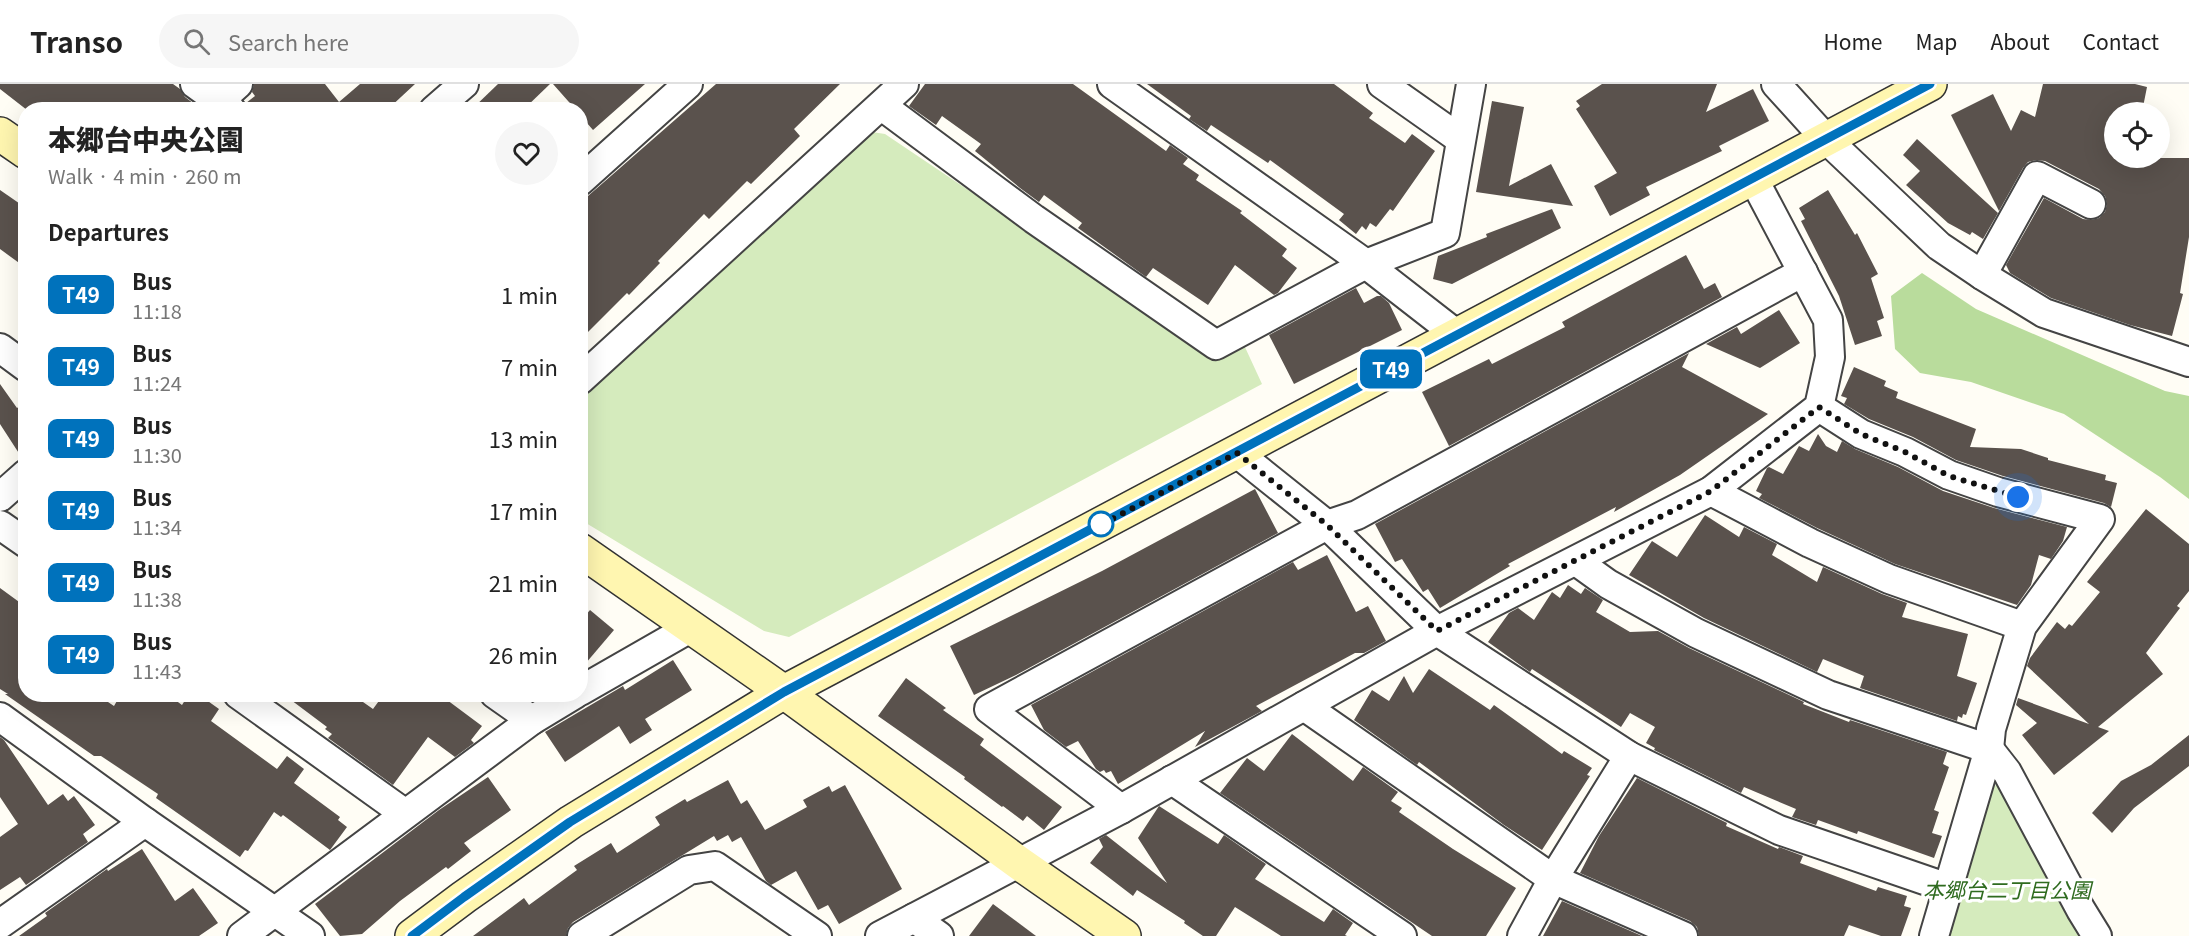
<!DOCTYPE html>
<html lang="en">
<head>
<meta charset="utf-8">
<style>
	body { margin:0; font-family:Georgia,"Noto Sans JP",serif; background:#f6f6f6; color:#222; height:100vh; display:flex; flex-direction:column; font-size:22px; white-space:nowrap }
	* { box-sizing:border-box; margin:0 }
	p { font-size:20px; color:#767676 }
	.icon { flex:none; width:33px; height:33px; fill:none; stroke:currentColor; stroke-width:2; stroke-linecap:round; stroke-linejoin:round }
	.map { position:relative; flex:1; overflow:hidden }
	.drawer { position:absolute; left:18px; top:18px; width:570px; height:600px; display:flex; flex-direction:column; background:#fff; border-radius:24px; box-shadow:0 6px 24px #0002 }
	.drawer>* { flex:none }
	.badge { padding:0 12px; border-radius:9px; font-size:21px; line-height:39px }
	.controls { position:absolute; left:2104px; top:18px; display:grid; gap:12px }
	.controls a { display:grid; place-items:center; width:66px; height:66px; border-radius:50%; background:#fff; box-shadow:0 6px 24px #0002; font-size:30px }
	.you { position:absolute; width:30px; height:30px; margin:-15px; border:4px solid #fff; border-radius:50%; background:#1a73e8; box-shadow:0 0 0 9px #1a73e833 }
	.map>.badge { position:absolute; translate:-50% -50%; box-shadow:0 0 0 3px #fff }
	h2 { padding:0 30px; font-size:22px; line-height:54px }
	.round { display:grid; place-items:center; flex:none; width:63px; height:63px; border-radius:32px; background:#f6f6f6 }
	.head { display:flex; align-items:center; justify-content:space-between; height:102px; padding:0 30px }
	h1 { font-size:28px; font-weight:800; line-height:45px }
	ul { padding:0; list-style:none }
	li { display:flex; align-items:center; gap:18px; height:72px; padding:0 30px }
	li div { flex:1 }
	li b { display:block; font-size:22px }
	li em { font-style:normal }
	li .badge { min-width:66px; font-weight:700; text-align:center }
	header { display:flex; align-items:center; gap:36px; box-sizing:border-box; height:84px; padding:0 30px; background:#fff; border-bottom:2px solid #e0e0e0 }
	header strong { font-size:28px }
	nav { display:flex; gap:33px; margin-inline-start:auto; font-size:21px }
	.search { width:420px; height:54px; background:#f6f6f6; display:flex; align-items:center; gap:15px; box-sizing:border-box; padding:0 21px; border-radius:33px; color:#767676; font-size:22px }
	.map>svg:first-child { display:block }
</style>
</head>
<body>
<header>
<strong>Transo</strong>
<div class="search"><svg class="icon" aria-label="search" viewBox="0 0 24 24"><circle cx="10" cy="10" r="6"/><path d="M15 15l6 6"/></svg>Search here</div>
<nav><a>Home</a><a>Map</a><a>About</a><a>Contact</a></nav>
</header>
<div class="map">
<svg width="2189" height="852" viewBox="0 0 2189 852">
	<rect width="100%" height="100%" fill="#fffdf5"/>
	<g fill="#d5ebbd">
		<path d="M 872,48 L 885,50 L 1213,271 L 1244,261 L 1262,300 L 789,553 L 764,547 L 581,436 L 581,316 Z"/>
		<path d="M 1994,701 L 2008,704 L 2086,852 L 1948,852 L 1987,707 Z"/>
	</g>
	<path fill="#b9dc9c" d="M 1922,189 L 1976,225 L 2165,307 L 2189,312 L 2189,415 L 2160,393 L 2064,330 L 1971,298 L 1920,289 L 1895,265 L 1891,212 Z"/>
	<g fill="#5a524d">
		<path d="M 0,0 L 173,0 L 180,5 L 185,13 L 202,26 L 27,26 L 0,5 Z"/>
		<path d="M 254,0 L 325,0 L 339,18 L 360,0 L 415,0 L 387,26 L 247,26 L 246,19 L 255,12 L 252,8 Z"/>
		<path d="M 498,0 L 550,0 L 523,26 L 471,26 Z"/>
		<path d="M 553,0 L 645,0 L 593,46 L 580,31 L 580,26 L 576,26 Z"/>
		<path d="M 716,0 L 840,0 L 794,45 L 800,52 L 751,100 L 747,97 L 709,135 L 704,130 L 658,177 L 660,179 L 629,211 L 627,209 L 580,256 L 580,119 Z"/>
		<path d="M 925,0 L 1073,0 L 1166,67 L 1170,61 L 1188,74 L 1183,80 L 1199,91 L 1196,96 L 1242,127 L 1240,129 L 1287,165 L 1282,172 L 1297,184 L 1278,209 L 1274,211 L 1235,181 L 1208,221 L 1153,184 L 1146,193 L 1078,144 L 1082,139 L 1044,111 L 1039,118 L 1020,104 L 975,67 L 981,60 L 942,32 L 936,41 L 909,22 Z"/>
		<path d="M 1147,0 L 1334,0 L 1373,29 L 1369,34 L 1405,59 L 1412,50 L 1435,67 L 1393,127 L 1390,125 L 1376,143 L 1370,139 L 1366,146 L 1362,142 L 1356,150 L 1339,136 L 1344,130 L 1270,76 L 1268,79 L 1211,41 L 1207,47 L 1189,35 L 1191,32 Z"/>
		<path d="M 1602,0 L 1717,0 L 1706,28 L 1753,5 L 1769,37 L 1719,62 L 1722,67 L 1646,103 L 1650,111 L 1610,132 L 1594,102 L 1617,89 L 1576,25 L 1580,22 L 1576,17 Z"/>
		<path d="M 2043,0 L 2135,0 L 2147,3 L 2142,28 L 2115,28 L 2115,74 L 2189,74 L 2189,153 L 2180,209 L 2183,210 L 2172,252 L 2130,241 L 2051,214 L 2010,189 L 2006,181 L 2044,114 L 2083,135 L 2091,136 L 2099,134 L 2105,128 L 2107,120 L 2105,112 L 2099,105 L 2045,77 L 2036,76 L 2028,78 L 2023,84 L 1999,127 L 1951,31 L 1993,10 L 2011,47 L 2021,26 L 2035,33 Z"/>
		<path d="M 1492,17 L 1524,23 L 1509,102 L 1551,80 L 1573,122 L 1476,108 Z"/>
		<path d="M 1917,55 L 1998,129 L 1983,155 L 1972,148 L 1970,151 L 1948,139 L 1906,101 L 1920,87 L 1903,71 Z"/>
		<path d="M 0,106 L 26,124 L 26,184 L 0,165 Z"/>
		<path d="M 1828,106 L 1855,151 L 1857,149 L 1878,190 L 1871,194 L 1884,234 L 1877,237 L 1882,252 L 1855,261 L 1839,212 L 1801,137 L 1805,135 L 1799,124 Z"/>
		<path d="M 1552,125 L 1561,144 L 1452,200 L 1433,195 L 1438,172 L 1487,153 L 1486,150 Z"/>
		<path d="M 1686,171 L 1704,205 L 1715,199 L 1722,213 L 1449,362 L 1422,308 L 1489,275 L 1492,280 L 1565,243 L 1562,238 Z"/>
		<path d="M 1356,204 L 1364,219 L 1377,212 L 1381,212 L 1389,219 L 1402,246 L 1294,300 L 1269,251 Z"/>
		<path d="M 1779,226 L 1800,259 L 1760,284 L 1706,260 L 1737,243 L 1741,250 Z"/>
		<path d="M 1689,269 L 1682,283 L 1768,330 L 1680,391 L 1614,428 L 1616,423 L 1508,480 L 1510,482 L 1440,524 L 1428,505 L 1423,508 L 1402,475 L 1395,478 L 1375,440 Z"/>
		<path d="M 1854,283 L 1886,297 L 1884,302 L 1898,308 L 1896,314 L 1976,345 L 1970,363 L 2021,365 L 2048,374 L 2048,376 L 2106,391 L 2105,396 L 2117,399 L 2111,423 L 2104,419 L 2003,392 L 1956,376 L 1913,353 L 1869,335 L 1844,320 L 1847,314 L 1841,312 Z"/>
		<path d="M 0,300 L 17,324 L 26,318 L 26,374 L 22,374 L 0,340 Z"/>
		<path d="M 1818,350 L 1826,362 L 1837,368 L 1842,357 L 1855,365 L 1898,383 L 1943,407 L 1994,424 L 2067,443 L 2063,457 L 2051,475 L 2039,471 L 2031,501 L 2017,521 L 1895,480 L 1817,444 L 1759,414 L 1762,410 L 1756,407 L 1767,384 L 1769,383 L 1783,390 L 1799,362 L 1809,367 Z"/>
		<path d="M 1255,405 L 1278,449 L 1016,591 L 974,611 L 950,562 L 1102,487 Z"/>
		<path d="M 2146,425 L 2189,460 L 2189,507 L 2177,522 L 2180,524 L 2146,569 L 2163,590 L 2098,643 L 2109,647 L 2054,691 L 2022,651 L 2037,639 L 2016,621 L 2018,614 L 2089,640 L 2027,582 L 2030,574 L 2057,538 L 2065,545 L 2069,540 L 2072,542 L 2100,508 L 2087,498 Z"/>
		<path d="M 1705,431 L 1739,453 L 1744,443 L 1777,460 L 1772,471 L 1817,498 L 1823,483 L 1882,510 L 1907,519 L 1902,533 L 1968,550 L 1957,592 L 1977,599 L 1966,631 L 1963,630 L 1962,634 L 1958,632 L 1957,637 L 1860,604 L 1864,592 L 1823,575 L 1817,588 L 1704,534 L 1629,491 L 1652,457 L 1677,473 Z"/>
		<path d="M 1327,471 L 1356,528 L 1368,522 L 1386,557 L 1364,569 L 1355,569 L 1256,622 L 1262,627 L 1195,663 L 1205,647 L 1118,700 L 1111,687 L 1106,689 L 1104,686 L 1100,688 L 1096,685 L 1078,657 L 1066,663 L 1044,646 L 1031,621 L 1293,478 L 1298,486 Z"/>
		<path d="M 1568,501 L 1581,510 L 1585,504 L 1603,516 L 1596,528 L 1630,548 L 1658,547 L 1689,564 L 1804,618 L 1803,620 L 1849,638 L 1850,636 L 1947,668 L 1943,680 L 1949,683 L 1934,726 L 1939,728 L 1932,749 L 1942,752 L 1934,774 L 1858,747 L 1857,750 L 1818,736 L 1816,741 L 1792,733 L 1796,725 L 1744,703 L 1741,709 L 1654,666 L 1655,664 L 1646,659 L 1655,643 L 1630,629 L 1621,643 L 1532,585 L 1530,588 L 1488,558 L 1509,529 L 1518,524 L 1534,536 L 1552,508 L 1560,514 Z"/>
		<path d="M 0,504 L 26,523 L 26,610 L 96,610 L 114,622 L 121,610 L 167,610 L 182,621 L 189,610 L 198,610 L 219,625 L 211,637 L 277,685 L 287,672 L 304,685 L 294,699 L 340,733 L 338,736 L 347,743 L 330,766 L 283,731 L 281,733 L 274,728 L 248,767 L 245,766 L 240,773 L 156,714 L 158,710 L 101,672 L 94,672 L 5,610 L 8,610 L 0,605 Z"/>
		<path d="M 590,526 L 614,546 L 580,586 L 580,538 Z"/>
		<path d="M 673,576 L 692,606 L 645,635 L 652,646 L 630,660 L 619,642 L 565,678 L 545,648 L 623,602 L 625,606 Z"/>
		<path d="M 1429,585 L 1490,626 L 1494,621 L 1562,670 L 1564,667 L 1592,684 L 1587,691 L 1590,692 L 1542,766 L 1504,741 L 1419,678 L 1417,681 L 1354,636 L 1372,606 L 1389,617 L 1404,592 L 1413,609 Z"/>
		<path d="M 906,594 L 946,624 L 943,626 L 984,655 L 980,661 L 1062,723 L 1044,746 L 1027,732 L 1023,737 L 1003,722 L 1002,723 L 964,695 L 965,693 L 878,632 Z"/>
		<path d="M 283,610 L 353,611 L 373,625 L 384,610 L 439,610 L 482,642 L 471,656 L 474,659 L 455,673 L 428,653 L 393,701 L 328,654 L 332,650 L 325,645 L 327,643 Z"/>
		<path d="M 1292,650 L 1353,697 L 1363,683 L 1398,708 L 1391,717 L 1402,724 L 1399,728 L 1453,765 L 1516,804 L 1486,852 L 1432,852 L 1220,709 L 1247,674 L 1264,687 Z"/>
		<path d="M 2189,651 L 2189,682 L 2134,724 L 2112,749 L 2092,729 L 2121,697 L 2151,681 Z"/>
		<path d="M 0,653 L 4,656 L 48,721 L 63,710 L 68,717 L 74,712 L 95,741 L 83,750 L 88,758 L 26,801 L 20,793 L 0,806 L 0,753 L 18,740 L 0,713 Z"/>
		<path d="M 488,693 L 511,726 L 464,759 L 471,767 L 448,785 L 446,783 L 400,817 L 362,850 L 340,852 L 315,820 L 439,726 Z"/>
		<path d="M 1637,694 L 1727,739 L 1726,742 L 1778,765 L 1779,763 L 1803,772 L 1800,779 L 1876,807 L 1878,803 L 1907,812 L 1904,822 L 1911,824 L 1901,852 L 1881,852 L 1849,841 L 1844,852 L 1699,852 L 1697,843 L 1690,837 L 1580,789 L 1599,752 Z"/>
		<path d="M 728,696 L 741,720 L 747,716 L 765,746 L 807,723 L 803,716 L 829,702 L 832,708 L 845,701 L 902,805 L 839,840 L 828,821 L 818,826 L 796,787 L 771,801 L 766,797 L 741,753 L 732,758 L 728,751 L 717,757 L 714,752 L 573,838 L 568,844 L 566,852 L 473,852 L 524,814 L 529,821 L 577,786 L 574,782 L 611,759 L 617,769 L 660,741 L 655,733 L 685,715 L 687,718 Z"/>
		<path d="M 1159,722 L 1218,760 L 1224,751 L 1266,780 L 1255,795 L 1324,838 L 1333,825 L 1353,839 L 1345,851 L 1347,852 L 1281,852 L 1235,823 L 1216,852 L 1203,852 L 1184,839 L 1185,837 L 1137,806 L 1133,812 L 1090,779 L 1103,763 L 1099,755 L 1106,751 L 1167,799 L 1138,754 Z"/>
		<path d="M 142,765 L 175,817 L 193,804 L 218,839 L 199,852 L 19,852 L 47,832 L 45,829 L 107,785 L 108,787 Z"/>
		<path d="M 1562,817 L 1642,852 L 1543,852 Z"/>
		<path d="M 993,820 L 1036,852 L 969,852 Z"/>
	</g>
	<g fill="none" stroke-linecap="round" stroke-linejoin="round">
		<defs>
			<g id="street">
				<path d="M 195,0 L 231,26"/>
				<path d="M 1112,0 L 1366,180 L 1456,250"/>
				<path d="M 1382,0 L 1460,55"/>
				<path d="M 1776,0 L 1825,54 L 1939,162 L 1982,191 L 2044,229 L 2189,278"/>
				<path d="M 219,17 L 238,0"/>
				<path d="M 882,22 L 1034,135 L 1216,261 L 1366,180 L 1445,149 L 1471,0"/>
				<path d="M 434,26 L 464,0"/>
				<path d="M 580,97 L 688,0"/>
				<path d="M 1982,191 L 2037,92 L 2091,120"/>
				<path d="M 0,264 L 26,283"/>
				<path d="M 580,296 L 904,0"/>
				<path d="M 1819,323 L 1861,350 L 1905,368 L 1949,391 L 1998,408 L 2100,435 L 2022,542 L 1991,645 L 1989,665 L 1934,852"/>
				<path d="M 1237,369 L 1327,441 L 1437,547 L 1629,672 L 1779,746 L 1948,804"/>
				<path d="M 1711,407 L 1810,459 L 1889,495 L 2022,542"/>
				<path d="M 0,413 L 26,390"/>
				<path d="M 0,441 L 26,459"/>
				<path d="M 1576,477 L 1608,500 L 1696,549 L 1828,611 L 1989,665 L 2007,688 L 2081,826 L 2097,852"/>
				<path d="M 580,607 L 690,544"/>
				<path d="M 238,610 L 404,729"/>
				<path d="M 495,610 L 532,636"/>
				<path d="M 1304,622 L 1553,795 L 1683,852"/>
				<path d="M 0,633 L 145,738 L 310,852"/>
				<path d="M 1172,696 L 1402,852"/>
				<path d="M 1121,725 L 989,625 L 1327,441 L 1357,431 L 1803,188"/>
				<path d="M 914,834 L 939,852"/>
				<path d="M 0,840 L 145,738"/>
				<path d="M 242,852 L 532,636 L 575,610"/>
				<path d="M 582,852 L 689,786 L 715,782 L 817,852"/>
				<path d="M 880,852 L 1121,725 L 1437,547 L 1711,407 L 1819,323 L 1830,273 L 1828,236 L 1753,94"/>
				<path d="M 1522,852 L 1553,795 L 1629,672"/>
			</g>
			<g id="secondary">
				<path d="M 0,50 L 26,68"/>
				<path d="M 580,466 L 784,608 L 1019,779 L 1124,852"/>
				<path d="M 412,852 L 464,813 L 571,738 L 784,608 L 1930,0"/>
			</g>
		</defs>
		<use href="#street" stroke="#444" stroke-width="32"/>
		<use href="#secondary" stroke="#333" stroke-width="36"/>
		<use href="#street" stroke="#fff" stroke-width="28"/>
		<use href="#secondary" stroke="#fff6b0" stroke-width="33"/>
	</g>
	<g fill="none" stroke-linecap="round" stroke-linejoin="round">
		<defs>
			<path id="line" d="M 412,852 L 464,813 L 570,738 L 784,608 L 1930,0"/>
		</defs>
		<use href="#line" stroke="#fff" stroke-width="14"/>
		<use href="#line" stroke="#0072bc" stroke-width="9"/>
		<path stroke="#111" stroke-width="6" stroke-dasharray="0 10.8" d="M 1101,440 L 1093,445 L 1237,369 L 1327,441 L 1437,547 L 1711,407 L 1819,323 L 1861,350 L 1905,368 L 1949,392 L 2018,413"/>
	</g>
	<circle fill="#fff" stroke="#0072bc" stroke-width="3" cx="1101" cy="440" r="12"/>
	<g text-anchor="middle" stroke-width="6" stroke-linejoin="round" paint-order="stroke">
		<g font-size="21" font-style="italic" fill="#2f6b1f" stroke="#fff">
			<text x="2007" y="814">本郷台二丁目公園</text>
		</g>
	</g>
</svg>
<div class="controls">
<a><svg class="icon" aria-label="locate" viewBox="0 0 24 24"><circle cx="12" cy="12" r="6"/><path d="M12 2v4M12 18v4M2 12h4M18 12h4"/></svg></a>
</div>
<div class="you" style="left:2018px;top:413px"></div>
<b class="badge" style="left:1391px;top:285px;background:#0072bc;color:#fff">T49</b>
<section class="drawer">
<div class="head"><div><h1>本郷台中央公園</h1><p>Walk · 4 min · 260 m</p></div><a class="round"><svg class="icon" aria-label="heart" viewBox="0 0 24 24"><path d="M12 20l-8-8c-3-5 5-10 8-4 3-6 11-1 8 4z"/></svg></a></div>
<h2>Departures</h2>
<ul>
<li><span class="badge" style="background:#0072bc;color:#fff">T49</span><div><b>Bus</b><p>11:18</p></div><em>1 min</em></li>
<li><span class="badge" style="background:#0072bc;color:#fff">T49</span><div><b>Bus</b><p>11:24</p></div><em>7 min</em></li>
<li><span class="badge" style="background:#0072bc;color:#fff">T49</span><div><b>Bus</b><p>11:30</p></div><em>13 min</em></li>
<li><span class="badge" style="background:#0072bc;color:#fff">T49</span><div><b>Bus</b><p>11:34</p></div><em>17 min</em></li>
<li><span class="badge" style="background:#0072bc;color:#fff">T49</span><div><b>Bus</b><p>11:38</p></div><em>21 min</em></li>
<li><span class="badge" style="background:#0072bc;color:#fff">T49</span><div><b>Bus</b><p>11:43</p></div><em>26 min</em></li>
</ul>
</section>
</div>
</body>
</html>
